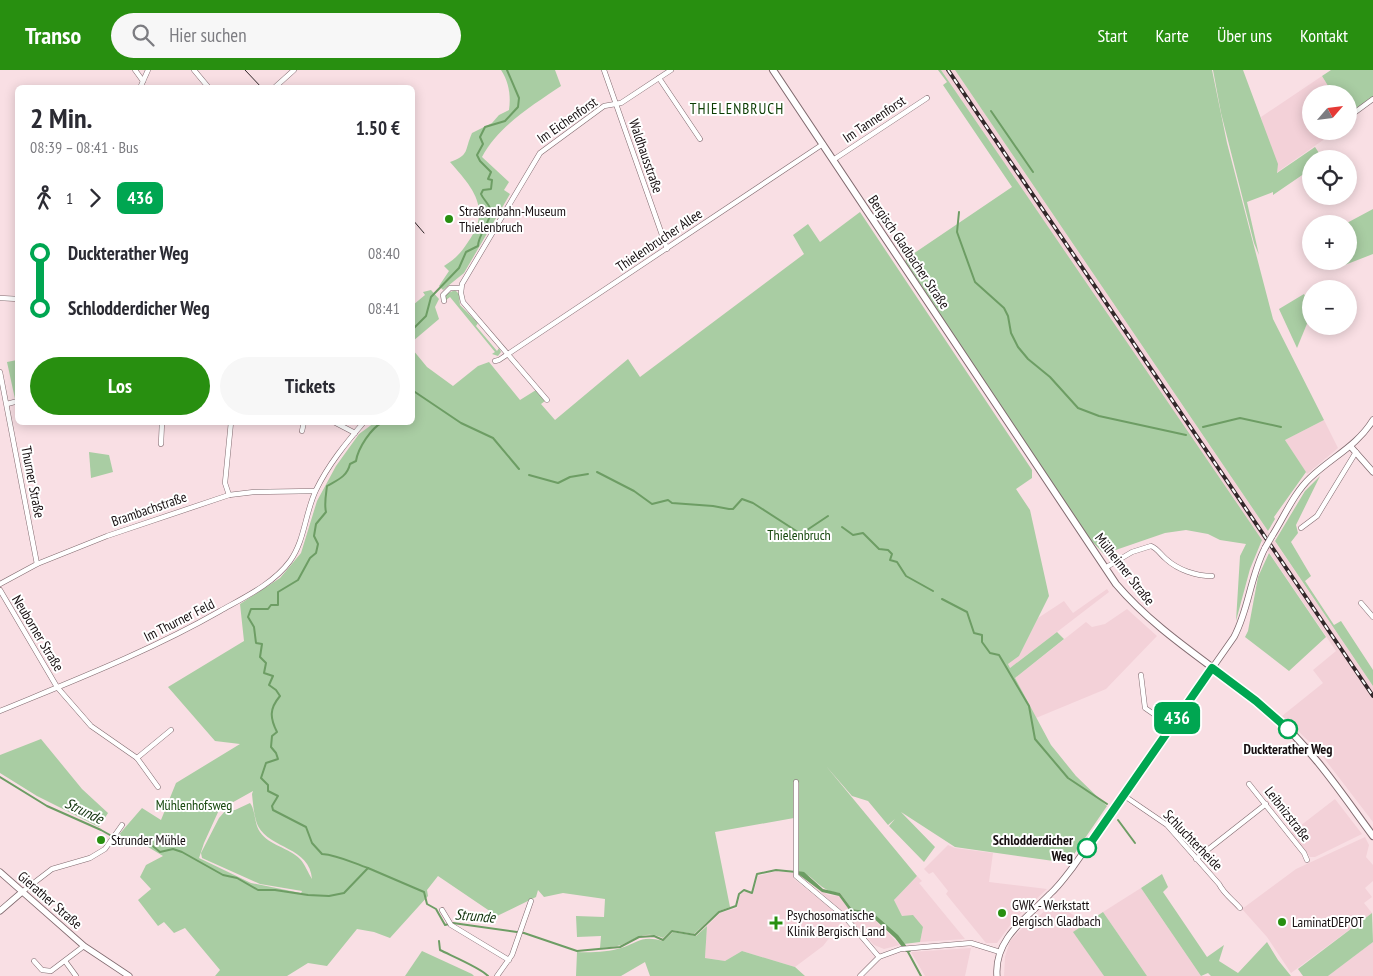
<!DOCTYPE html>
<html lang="de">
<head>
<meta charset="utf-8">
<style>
	body { margin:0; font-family:"PT Sans Narrow",sans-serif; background:#f7f7f7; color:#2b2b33; height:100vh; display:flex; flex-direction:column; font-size:19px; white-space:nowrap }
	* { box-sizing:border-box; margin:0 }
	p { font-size:16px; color:#7c7c81 }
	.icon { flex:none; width:28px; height:28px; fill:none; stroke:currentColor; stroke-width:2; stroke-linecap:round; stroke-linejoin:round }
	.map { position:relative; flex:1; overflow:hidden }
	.panel { position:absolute; left:15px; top:15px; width:400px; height:340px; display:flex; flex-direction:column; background:#fff; border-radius:8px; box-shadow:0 2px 12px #0003 }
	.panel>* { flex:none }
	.badge { padding:0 10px; border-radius:8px; font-size:18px; line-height:32px }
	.needle { width:32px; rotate:62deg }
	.tools { position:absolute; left:1302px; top:15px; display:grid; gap:10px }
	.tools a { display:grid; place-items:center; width:55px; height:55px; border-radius:50%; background:#fff; box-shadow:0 2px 12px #0003; font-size:25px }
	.map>.badge { position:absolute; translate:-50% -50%; box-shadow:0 0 0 2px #fff }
	.legs { display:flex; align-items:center; gap:8px; height:55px; padding:0 15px; font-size:16px }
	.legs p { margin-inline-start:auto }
	.headline { display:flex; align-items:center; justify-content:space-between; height:85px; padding:0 15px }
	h1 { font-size:28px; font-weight:700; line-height:38px }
	.button { display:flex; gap:10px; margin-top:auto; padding:10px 15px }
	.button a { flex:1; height:58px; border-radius:30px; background:#288f10; color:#fff; font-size:20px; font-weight:700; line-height:58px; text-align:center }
	.button a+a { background:#f7f7f7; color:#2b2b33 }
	ul { padding:0 15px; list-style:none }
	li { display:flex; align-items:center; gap:18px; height:55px; font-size:19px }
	li i { display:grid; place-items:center; width:8px; height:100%; margin:0 6px; background:currentColor }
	li i::after { content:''; width:12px; height:12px; margin:-6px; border:4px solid; border-radius:50%; background:#fff }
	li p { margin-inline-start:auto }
	li:first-child i { background:linear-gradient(#0000 50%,currentColor 0) }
	li:last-child i { background:linear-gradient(currentColor 50%,#0000 0) }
	header { display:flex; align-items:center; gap:30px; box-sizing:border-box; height:70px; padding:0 25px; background:#288f10; color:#fff }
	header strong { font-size:24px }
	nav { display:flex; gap:28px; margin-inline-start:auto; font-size:18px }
	.search { width:350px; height:45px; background:#f7f7f7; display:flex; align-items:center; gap:12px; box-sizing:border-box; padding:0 18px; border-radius:28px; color:#7c7c81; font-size:19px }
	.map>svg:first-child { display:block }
</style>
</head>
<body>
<header>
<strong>Transo</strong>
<div class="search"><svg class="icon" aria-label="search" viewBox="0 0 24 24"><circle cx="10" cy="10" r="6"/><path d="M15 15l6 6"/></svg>Hier suchen</div>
<nav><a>Start</a><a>Karte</a><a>Über uns</a><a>Kontakt</a></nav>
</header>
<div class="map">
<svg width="1373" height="906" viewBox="0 0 1373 906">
	<rect width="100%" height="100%" fill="#f9dfe4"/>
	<g fill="#f3d1d8">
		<path d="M 941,0 L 955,0 L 1373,616 L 1373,752 L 1317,679 L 1282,646 L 1323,613 L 1313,600 L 1336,581 Z"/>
		<path d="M 1322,6 L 1333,24 L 1311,24 L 1311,61 L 1336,61 L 1276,103 L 1261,47 Z"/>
		<path d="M 1324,350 L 1338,378 L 1307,404 L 1285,370 Z"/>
		<path d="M 1107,519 L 1109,522 L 1010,598 L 1008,594 L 1019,586 L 1038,548 L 1064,531 L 1073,543 Z"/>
		<path d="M 1127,539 L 1157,566 L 1106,619 L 1036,648 L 1015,608 L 1086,552 L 1092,557 L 1105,554 Z"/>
		<path d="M 1335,729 L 1362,764 L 1315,787 L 1310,787 L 1291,763 Z"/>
		<path d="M 1365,767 L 1369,775 L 1366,787 L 1373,795 L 1373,811 L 1365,818 L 1372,827 L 1364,833 L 1372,843 L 1291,903 L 1267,867 L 1242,839 L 1296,799 Z"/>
		<path d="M 948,775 L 955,778 L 993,783 L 989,812 L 1047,819 L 1014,850 L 997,873 L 986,873 L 946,824 L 948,821 L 933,802 L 929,804 L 924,799 Z"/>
		<path d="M 777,801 L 793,803 L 794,809 L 844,849 L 823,876 L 795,897 L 742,881 L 725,891 L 705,888 L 707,856 L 720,843 L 737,838 L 740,825 L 745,821 L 753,824 L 758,806 Z"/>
		<path d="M 917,806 L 922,811 L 919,813 L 965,869 L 920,872 L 923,857 L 902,846 L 894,830 Z"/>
		<path d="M 806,809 L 828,825 L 839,826 L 850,841 L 869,844 L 900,875 L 884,879 L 874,875 L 847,846 Z"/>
		<path d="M 1141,818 L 1201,906 L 1147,906 L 1103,842 Z"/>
		<path d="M 1054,832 L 1085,853 L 1074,862 L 1104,906 L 1004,906 L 1005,887 L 1010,871 L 1028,852 L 1037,848 Z"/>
		<path d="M 1373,872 L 1373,906 L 1328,906 Z"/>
		<path d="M 971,878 L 965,906 L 925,906 L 911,882 Z"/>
	</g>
	<g fill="#a9cda3" fill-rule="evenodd">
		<path d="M 501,0 L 555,0 L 561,16 C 533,35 498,56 482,87 L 509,112 L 504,120 L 510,124 L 464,203 L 443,220 L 439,216 L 449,201 L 444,196 C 455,189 461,183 468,172 C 492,139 473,118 450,92 C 470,85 464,81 472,63 L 492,53 L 499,45 L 509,40 C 511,26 509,12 501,0 Z"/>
		<path d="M 938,0 L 941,0 L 1262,470 L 1250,499 L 1236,551 L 1240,486 L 1246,474 L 1220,470 L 1208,464 L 1186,460 L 1165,463 L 1104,484 L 1083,462 L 904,193 L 907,188 L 1012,117 L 943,15 L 947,12 Z"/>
		<path d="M 955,0 L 1212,0 L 1227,73 L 1273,249 L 1324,350 L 1285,370 L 1306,402 L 1274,447 L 1275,449 L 1268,461 Z"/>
		<path d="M 1213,0 L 1243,0 L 1278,94 L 1277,103 L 1315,77 L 1323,89 L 1311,89 L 1311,99 L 1273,125 L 1273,122 L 1247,132 L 1259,185 L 1254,173 L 1221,43 Z"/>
		<path d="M 1331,0 L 1373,0 L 1373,28 L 1349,44 L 1349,24 L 1333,24 L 1322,6 Z"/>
		<path d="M 1373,139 L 1373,184 L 1337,198 L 1331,191 L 1349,191 L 1349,154 L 1345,154 Z"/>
		<path d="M 860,142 L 1032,400 L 1032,408 L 1016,419 L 1030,440 L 1049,526 L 1019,586 L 1008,594 L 1010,598 L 1057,562 L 1064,569 L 1015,608 L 1051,675 L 1076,706 L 1107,736 L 1068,793 L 955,777 L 901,742 L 935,777 L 924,792 L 889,756 L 895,749 L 888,755 L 868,731 L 852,726 L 826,696 L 917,806 L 894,830 L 902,846 L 913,845 L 923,857 L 920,872 L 904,874 L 872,842 L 852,839 L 840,823 C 817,821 817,806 798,801 L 799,713 L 794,713 L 794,748 L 715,762 L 730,837 L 719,841 L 694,864 L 672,860 L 663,868 C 646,860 636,868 621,875 C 615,877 607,877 600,878 L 601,866 L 577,867 L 576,846 L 604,847 L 605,829 L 563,823 L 544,827 L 538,820 L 536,827 L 497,846 L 438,806 L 427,820 L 428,826 L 390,868 L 374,862 L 357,859 L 327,896 L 308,893 L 287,906 L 215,906 L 220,900 L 185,858 L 174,863 L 164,852 L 158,856 L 138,830 L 151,819 L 140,807 L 146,795 L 163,786 L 143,774 L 116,768 L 142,738 L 161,750 L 176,713 L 240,674 L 215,671 L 168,617 L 244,571 L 240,534 L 280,508 L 301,483 L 317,431 L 336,396 L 359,364 L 374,353 L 412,352 L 413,280 L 427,297 L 453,316 L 478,296 L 489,292 L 520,330 L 536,320 L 545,331 L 541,334 L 555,350 L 628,289 L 640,307 L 804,184 L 793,165 L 808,154 L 820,172 ZM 253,721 L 252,724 C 253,734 254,747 258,756 C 270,779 310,777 312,809 C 308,803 305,794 300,789 C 288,777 270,776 260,762 C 254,754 256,741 250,733 L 235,740 L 226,740 L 219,748 L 201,783 L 202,788 L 260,814 L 302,821 L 301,823 L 251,813 L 199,788 L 204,773 L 159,753 L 204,773 L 219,740 Z"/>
		<path d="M 431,220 L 439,229 L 435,237 L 439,249 L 413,271 L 413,235 L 425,225 L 423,222 Z"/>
		<path d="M 455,220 L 459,224 L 460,235 L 478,253 L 476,256 L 497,281 L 499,278 L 501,282 L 498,286 L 492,284 L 495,282 L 450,227 L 446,230 L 446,224 Z"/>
		<path d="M 1304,224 L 1311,238 L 1311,244 L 1297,278 L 1279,239 Z"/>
		<path d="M 17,290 L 17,328 L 15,329 L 7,292 Z"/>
		<path d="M 89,382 L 109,385 L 113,402 L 91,408 Z"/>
		<path d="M 1320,406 L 1296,455 L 1298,463 L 1291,472 L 1311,506 L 1305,511 L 1334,555 L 1341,551 L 1373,600 L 1373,616 L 1275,471 L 1305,421 Z"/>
		<path d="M 1269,483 L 1326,567 L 1289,601 L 1245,567 L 1248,561 L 1258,507 Z"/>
		<path d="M 41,669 L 82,719 L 108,743 L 99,757 L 37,726 L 0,703 L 0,685 Z"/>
		<path d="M 1162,804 L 1168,817 L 1163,822 L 1207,887 L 1224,875 L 1219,891 L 1238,903 L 1267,872 L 1278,890 L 1291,906 L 1211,906 L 1208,903 L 1201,906 L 1141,818 Z"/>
		<path d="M 1103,842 L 1147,906 L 1104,906 L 1073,862 Z"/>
		<path d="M 1372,843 L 1373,872 L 1328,906 L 1303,906 L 1298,899 Z"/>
		<path d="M 707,856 L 705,888 L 725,891 L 742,881 L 795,897 L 805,906 L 650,906 L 645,892 L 621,906 L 576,906 L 577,882 C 589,883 609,882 621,878 C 639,872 642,865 663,871 L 673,862 L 696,866 Z"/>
		<path d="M 422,881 L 472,904 L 474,906 L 405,906 Z"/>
	</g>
	<path fill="#6d9d64" d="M 798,801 L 804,802 L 823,819 L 840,823 L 852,839 L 872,842 L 898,865 L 911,882 L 906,882 L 895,868 L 869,844 L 850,841 L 839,826 L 822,822 L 798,804 Z"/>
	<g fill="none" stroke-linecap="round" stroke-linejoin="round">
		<g stroke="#6d9d64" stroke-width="2">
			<path d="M 991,41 L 1033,102"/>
			<path d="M 959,142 L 957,162 L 975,212 L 1004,238 L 1008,246 L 1011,263 L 1018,277 L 1028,289 L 1050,307 L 1078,338 L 1099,346 L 1186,365"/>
			<path d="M 412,260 L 426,246 L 431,227 L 459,198 L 466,182 L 478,176 C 478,164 494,147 490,138 C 488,133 483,129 481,124 L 483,120 L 491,119 L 492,110 L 488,109 L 491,102 L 480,91 L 477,85 L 483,74 L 480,67 L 485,57 L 505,51 L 518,37 L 519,28 L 507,0"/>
			<path d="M 412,320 L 461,353 L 493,368 L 519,399"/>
			<path d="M 1203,357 L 1240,348 L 1281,357"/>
			<path d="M 597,402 L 634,421 L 652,434 L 668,430 L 672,433 L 713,436 L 729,439 L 733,439 L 742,429 L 753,433 L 801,464 L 828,446"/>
			<path d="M 529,405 L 558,413 L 570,407 L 588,404"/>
			<path d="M 842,457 L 853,465 L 863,463 L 879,479 L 888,480 L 892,484 L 890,490 L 897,492 L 906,506 L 933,521"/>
			<path d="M 942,529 L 967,542 L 974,563 L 982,565 L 982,572 L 990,583 L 999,585 L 1029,636 L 1035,669 L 1068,708 L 1107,734"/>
			<path d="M 0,707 L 47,736 L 101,760 L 117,769 L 148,772 L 160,782 L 173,779 L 182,782 L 223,805 L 237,808 L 258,820 L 275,820 L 308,825 L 329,826 L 344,823 L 368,798 L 424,822 L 427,834 L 436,839 L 445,855 L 453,853 L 524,863 L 577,881 L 620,877 L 639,867 L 654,866 L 663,870 L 672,861 L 695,865 L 719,842 L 736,836 L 739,824 L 744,820 L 752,823 L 757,804 L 776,800 L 796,802"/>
			<path d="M 1118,750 L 1135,773"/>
			<path d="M 368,798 C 353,793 338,785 322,784 L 312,773 L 306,757 L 273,740 L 272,736 L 278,726 L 268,721 L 268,715 L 261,708 L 266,693 L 278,689 L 276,683 L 271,677 L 272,666 L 277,662 C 270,648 269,639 280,626 L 276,620 L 269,615 L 273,606 L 264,603 L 266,593 L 260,587 L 262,574 L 256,573 L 254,557 L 248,547 L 251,539 L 268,539 L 271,535 L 278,535 L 278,522 L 298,510 L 310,488 L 316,483 L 318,474 L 314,466 L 316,454 L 326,442 C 324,434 326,424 327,416 C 337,410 347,407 350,394 L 356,391 C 358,378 371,358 383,352"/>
			<path d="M 439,871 L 440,880 C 452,886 481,898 488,906"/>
			<path d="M 908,882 L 921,906"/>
		</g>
		<defs>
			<g id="minor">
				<path d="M 135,0 L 143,11"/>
				<path d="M 194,0 L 209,18"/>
				<path d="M 604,0 L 667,179"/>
				<path d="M 659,8 L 700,69"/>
				<path d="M 140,18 L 148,0"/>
				<path d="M 274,18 L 294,0"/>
				<path d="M 1354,43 L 1373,29"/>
				<path d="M 833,90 L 927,28"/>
				<path d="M 0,228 L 18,229"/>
				<path d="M 444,231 L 443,225 L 450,218 L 461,218"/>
				<path d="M 495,291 L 499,290 L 823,74"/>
				<path d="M 0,302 L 37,494"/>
				<path d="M 547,330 L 463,232 L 461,223 L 462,214 L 540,83 L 604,36 L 621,33 L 671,0"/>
				<path d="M 7,334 L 18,331"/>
				<path d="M 334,352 L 355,363"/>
				<path d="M 302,361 L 304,352"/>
				<path d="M 161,374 L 162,352"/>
				<path d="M 229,425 L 225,413 L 231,352"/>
				<path d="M 1301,458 L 1317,446 L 1356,382"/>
				<path d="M 1105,498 L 1132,482 L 1151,476 C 1158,479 1160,484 1166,489 C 1178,500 1196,506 1212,506"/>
				<path d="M 0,514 L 37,494 L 107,466 L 229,425 L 254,422 L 315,421"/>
				<path d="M 0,520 L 57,617 L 91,656 L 137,688 L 158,717"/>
				<path d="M 1361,533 L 1373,547"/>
				<path d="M 1141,605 L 1145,638 L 1171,656"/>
				<path d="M 0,641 C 75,610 150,581 220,541 C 245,527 273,514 290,491 C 305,470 305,443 316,420 C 328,395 346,373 364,352"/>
				<path d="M 137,688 L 171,660"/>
				<path d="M 796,712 L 796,806 L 845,847 L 879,887"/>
				<path d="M 1249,714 L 1304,783 L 1307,790"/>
				<path d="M 1123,725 L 1167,755 L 1219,814 C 1224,824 1233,830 1240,838"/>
				<path d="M 1196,789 L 1266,734"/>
				<path d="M 22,822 L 52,799 L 90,788 L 105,779 L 122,755"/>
				<path d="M 442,840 L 451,855 L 509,890"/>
				<path d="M 34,891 L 42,900 L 51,901 L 84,876"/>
				<path d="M 65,891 L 76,906"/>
				<path d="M 497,906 L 512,885 L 531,831"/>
				<path d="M 860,906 L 879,887 L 901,879 L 971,873 L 1000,882"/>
			</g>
			<g id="tertiary">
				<path d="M 1351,377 L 1373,402"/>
				<path d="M 1272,466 C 1284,447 1294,423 1310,408 C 1332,387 1357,376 1373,350"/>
				<path d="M 0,802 L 84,876 L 129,906"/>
				<path d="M 0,841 L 22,822"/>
				<path d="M 997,906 C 994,868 1027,848 1050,824 C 1059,816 1066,806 1073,797 L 1234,567 C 1249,539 1250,507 1265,478"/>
			</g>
			<path id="secondary" d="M 773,0 L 1116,514 C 1161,567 1222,600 1274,646 C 1313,680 1342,724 1373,766"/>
		</defs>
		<use href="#minor" stroke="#816a6f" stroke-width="5.5"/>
		<use href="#tertiary" stroke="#816a6f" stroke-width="7"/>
		<use href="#secondary" stroke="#816a6f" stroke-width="8"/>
		<use href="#minor" stroke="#fff" stroke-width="4.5"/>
		<use href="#tertiary" stroke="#fff" stroke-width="5.5"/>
		<use href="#secondary" stroke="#fff" stroke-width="6"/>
		<g stroke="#312729" stroke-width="1">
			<path d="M 245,0 L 262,18"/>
			<path d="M 412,149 L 424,163"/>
		</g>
		<defs>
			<path id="rail" d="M 948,0 L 1373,626"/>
		</defs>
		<use href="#rail" stroke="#312729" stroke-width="4"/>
		<use href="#rail" stroke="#fff" stroke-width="2" stroke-dasharray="5.5" stroke-linecap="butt"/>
		<defs>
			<path id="tertiary-bridge" d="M 1265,478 L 1272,466"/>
		</defs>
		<use href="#tertiary-bridge" stroke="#816a6f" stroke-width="7" stroke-linecap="butt"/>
		<use href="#tertiary-bridge" stroke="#fff" stroke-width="5.5"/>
	</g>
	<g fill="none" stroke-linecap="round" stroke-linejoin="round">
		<defs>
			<path id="line-1" d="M 1087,778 L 1212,598 L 1256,631 L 1288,659"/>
		</defs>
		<use href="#line-1" stroke="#fff" stroke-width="11"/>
		<use href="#line-1" stroke="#00a651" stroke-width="8"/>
	</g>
	<g fill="#288f10" stroke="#fff" stroke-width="2">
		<circle cx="449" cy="149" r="5"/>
		<circle cx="101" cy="770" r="5"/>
		<circle cx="1002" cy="843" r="5"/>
		<circle cx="1282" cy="852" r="5"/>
		<path d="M773.5 845.5h5v5h5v5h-5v5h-5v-5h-5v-5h5z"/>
	</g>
	<g fill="#fff" stroke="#00a651" stroke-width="2.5">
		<circle cx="1288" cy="659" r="9"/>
		<circle cx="1087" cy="778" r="9"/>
	</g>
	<g text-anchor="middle" stroke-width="4" stroke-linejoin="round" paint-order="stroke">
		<g font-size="14" fill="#160e10" stroke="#fff">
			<text transform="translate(874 49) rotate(-34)" y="5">Im Tannenforst</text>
			<text transform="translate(567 50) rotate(-35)" y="5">Im Eichenforst</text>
			<text transform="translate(646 86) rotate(71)" y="5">Waldhausstraße</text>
			<text transform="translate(659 170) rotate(-34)" y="5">Thielenbrucher Allee</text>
			<text transform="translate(909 182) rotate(56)" y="5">Bergisch Gladbacher Straße</text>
			<text transform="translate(33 412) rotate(79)" y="5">Thurner Straße</text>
			<text transform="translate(149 439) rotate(-19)" y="5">Brambachstraße</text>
			<text transform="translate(1125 499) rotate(52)" y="5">Mülheimer Straße</text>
			<text transform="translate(179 550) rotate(-27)" y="5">Im Thurner Feld</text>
			<text transform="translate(38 563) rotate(59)" y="5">Neuborner Straße</text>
			<text transform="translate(1288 744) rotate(52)" y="5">Leibnizstraße</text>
			<text transform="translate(1193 770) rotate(46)" y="5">Schluchterheide</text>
			<text transform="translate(50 830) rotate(41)" y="5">Gierather Straße</text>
		</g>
		<g font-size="14" fill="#160e10" stroke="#fff" text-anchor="start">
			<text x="459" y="146">Straßenbahn-Museum<tspan x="459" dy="16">Thielenbruch</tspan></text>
			<text x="111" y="775">Strunder Mühle</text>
			<text x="1012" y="840">GWK - Werkstatt<tspan x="1012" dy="16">Bergisch Gladbach</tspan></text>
			<text x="787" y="850">Psychosomatische<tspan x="787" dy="16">Klinik Bergisch Land</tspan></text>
			<text x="1292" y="857">LaminatDEPOT</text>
		</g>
		<g font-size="14" fill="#17480e" stroke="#fff">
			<text x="799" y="470">Thielenbruch</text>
			<text x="194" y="740">Mühlenhofsweg</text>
		</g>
		<g font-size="14" font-weight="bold" fill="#160e10" stroke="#fff">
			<text x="1288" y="684">Duckterather Weg</text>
			<text x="1073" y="775" text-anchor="end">Schlodderdicher<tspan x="1073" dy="16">Weg</tspan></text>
		</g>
		<g font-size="15" letter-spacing="1" fill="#0c3d03" stroke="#fff">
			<text x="737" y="44">THIELENBRUCH</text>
		</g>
		<g font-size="15" font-style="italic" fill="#10320b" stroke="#fff">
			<text transform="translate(84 741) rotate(26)" y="5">Strunde</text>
			<text transform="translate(475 846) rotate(5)" y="5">Strunde</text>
		</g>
	</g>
</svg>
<div class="tools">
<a><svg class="needle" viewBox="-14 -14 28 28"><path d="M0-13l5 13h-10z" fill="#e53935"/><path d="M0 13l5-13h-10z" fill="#7c7c81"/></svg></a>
<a><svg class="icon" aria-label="locate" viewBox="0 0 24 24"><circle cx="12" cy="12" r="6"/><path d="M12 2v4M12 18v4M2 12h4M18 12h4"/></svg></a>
<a>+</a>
<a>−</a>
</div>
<b class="badge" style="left:1177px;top:648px;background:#00a651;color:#fff">436</b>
<section class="panel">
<div class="headline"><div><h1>2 Min.</h1><p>08:39 – 08:41 · Bus</p></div><b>1.50 €</b></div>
<div class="legs"><svg class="icon" aria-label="walk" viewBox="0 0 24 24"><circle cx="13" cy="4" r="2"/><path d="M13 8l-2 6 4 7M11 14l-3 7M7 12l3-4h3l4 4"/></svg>1<svg class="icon" aria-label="forward" viewBox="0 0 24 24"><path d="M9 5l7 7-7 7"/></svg><b class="badge" style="background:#00a651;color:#fff">436</b></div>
<ul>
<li><i style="color:#00a651"></i><b>Duckterather Weg</b><p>08:40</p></li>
<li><i style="color:#00a651"></i><b>Schlodderdicher Weg</b><p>08:41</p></li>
</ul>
<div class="button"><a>Los</a><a>Tickets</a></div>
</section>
</div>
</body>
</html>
